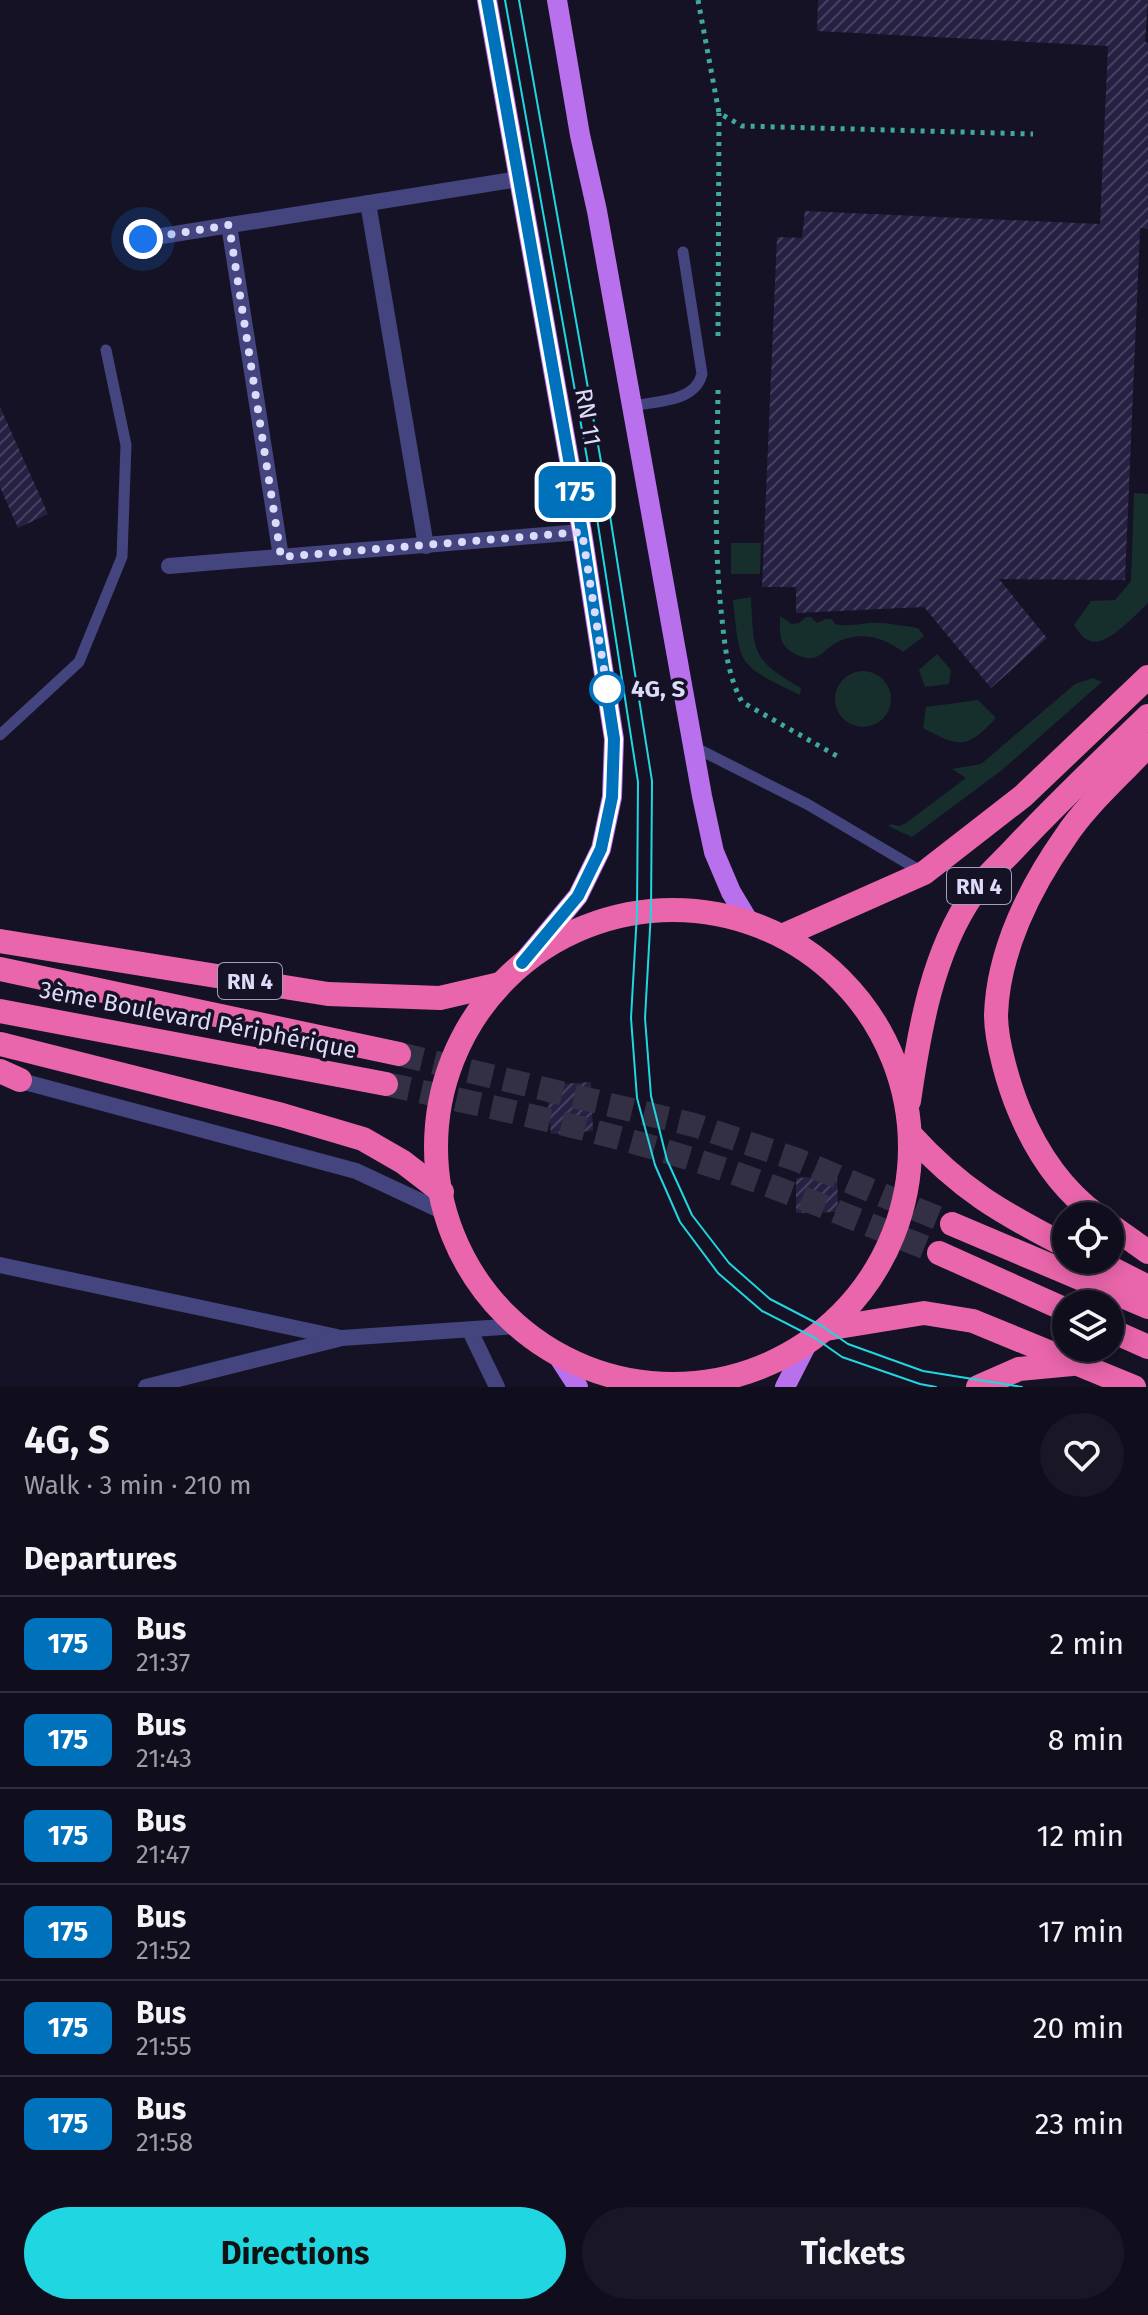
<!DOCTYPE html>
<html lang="en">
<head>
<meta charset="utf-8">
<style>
	body { margin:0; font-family:"Fira Sans",sans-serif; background:#191725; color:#f1f3f6; height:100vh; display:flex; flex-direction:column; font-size:30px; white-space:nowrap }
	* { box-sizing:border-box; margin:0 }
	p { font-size:26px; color:#9c9ca3 }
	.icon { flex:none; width:44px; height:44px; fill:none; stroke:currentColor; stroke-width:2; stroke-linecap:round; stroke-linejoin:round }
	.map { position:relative; height:1387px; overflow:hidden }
	.side { display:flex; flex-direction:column; background:#100e1c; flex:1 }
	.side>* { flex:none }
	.badge { padding:0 16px; border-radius:12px; font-size:28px; line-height:52px }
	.buttons { position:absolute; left:1052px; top:1202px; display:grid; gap:16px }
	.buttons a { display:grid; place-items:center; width:72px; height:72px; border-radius:50%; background:#100e1c; box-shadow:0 4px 20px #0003,0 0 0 2px #302e3b; font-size:40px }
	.you { position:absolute; width:40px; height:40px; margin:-20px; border:6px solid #fff; border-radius:50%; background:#1a73e8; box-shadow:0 0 0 12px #1a73e833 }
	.map>.badge { position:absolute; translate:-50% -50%; box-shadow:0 0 0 4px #fff }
	h2 { padding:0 24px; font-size:30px; line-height:72px }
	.round { display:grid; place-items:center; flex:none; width:84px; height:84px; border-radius:42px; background:#191725 }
	.head { display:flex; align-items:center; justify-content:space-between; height:136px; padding:0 24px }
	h1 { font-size:38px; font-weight:700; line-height:60px }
	.cta { display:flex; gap:16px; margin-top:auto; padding:16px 24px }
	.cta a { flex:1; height:92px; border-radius:48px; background:#20d7e1; color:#111; font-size:32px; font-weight:700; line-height:92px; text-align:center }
	.cta a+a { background:#191725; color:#f1f3f6 }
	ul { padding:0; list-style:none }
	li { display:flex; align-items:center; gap:24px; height:96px; padding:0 24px; border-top:2px solid #302e3b }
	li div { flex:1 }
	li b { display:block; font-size:30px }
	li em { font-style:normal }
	li .badge { min-width:88px; font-weight:700; text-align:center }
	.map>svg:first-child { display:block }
</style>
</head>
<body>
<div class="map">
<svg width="1148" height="1387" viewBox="0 0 1148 1387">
	<defs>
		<pattern id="building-hatch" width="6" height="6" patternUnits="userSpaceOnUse" patternTransform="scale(2)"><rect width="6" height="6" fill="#262143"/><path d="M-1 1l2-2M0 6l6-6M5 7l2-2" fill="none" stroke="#45415f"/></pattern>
	</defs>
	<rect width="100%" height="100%" fill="#151225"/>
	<g fill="#162e2c">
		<path d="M 1134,493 L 1148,494 L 1148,603 C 1136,614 1105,650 1088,640 C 1082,638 1078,630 1074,625 L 1091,601 L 1115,600 L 1131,581 Z"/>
		<path d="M 731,543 L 761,543 L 760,574 L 731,574 Z"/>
		<path d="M 751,597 C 754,653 751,659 801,688 L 800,695 C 738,664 740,669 733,600 Z"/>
		<path d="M 780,616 L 792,624 L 799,623 L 806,617 L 811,617 L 817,623 L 826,619 L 832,619 L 835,624 C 846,627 858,624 869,623 C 885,622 902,626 918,628 L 924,636 L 903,652 C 883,636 857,630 834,644 C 826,649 822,656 813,658 C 804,660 785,651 782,641 C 779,634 780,624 780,616 Z"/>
		<path d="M 937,654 L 951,670 L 949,684 L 925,687 L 919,670 Z"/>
		<circle cx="863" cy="699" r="28"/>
		<path d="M 1093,678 L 1102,682 L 1002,770 L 912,837 L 888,826 L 891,824 L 899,826 L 906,823 L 966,778 L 952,769 L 981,764 L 1075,684 Z"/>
		<path d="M 978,700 L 996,718 C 967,749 960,748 923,728 L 926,707 Z"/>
	</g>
	<g fill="url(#building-hatch)">
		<path d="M 818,0 L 1148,0 L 1145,42 L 1148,43 L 1148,229 L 1140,228 L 1125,580 L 999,579 L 1047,638 L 991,688 L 924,607 L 796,613 L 796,587 L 762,587 L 777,237 L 802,238 L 805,211 L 1100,224 L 1108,46 L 817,31 Z"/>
		<path d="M 0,407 L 48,514 L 18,528 L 0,487 Z"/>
		<path d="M 591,1082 L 593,1131 L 551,1134 L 546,1085 Z"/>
		<path d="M 811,1173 L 837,1173 L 838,1212 L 796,1213 L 796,1178 L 811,1177 Z"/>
	</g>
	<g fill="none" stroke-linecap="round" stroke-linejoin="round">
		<g stroke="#333045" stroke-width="24" stroke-dasharray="24 12" stroke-linecap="butt">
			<path d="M 399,1054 L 694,1125 L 795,1159 L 952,1224"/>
			<path d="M 386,1084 C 487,1106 589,1127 688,1158 C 774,1184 856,1220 939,1253"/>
		</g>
		<g stroke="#40a99e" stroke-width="5" stroke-dasharray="4 6" stroke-linecap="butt">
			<path d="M 698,0 L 719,113 L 742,126 L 1033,134"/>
			<path d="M 718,336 L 719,113"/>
			<path d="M 718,390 C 717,466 713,543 722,619 C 725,648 728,676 742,702 L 837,756"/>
		</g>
		<g stroke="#44447e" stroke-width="11">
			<path d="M 632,406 C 658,401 695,402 702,374 L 683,252"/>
			<path d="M 0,735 L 79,662 L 122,557 L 126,445 L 106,350"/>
			<path d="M 694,747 L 807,804 L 924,873"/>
		</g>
		<g stroke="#44447e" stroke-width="16">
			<path d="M 368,203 L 426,546"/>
			<path d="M 229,225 L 281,557"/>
			<path d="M 143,239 L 519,179"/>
			<path d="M 169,566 L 582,532"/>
			<path d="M 10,1078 L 356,1171 L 446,1213"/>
			<path d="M 0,1265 L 337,1337"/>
			<path d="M 470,1331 L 497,1387"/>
			<path d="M 146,1387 L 342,1338 L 517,1326"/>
		</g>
		<g stroke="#b870ec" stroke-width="20">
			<path d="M 487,0 L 582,532 L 614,739 L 612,797 L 601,849 L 578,896 L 522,963"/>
			<path d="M 557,0 L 580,135 L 597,211 L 702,796 L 714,852 L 731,892 L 749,922"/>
			<path d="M 558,1356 L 578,1387"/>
			<path d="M 785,1387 L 807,1344"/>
		</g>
		<g stroke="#ea66ac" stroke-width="24">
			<circle cx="673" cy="1147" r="237"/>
			<path d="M 782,936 L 924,873 L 1023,796 L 1148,677"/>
			<path d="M 0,941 L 328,994 L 440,998 L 500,984"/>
			<path d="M 0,969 L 399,1054"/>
			<path d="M 0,1011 L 386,1084"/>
			<path d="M 0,1044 L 282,1115 L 363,1139 L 403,1162 L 442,1192"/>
			<path d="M 0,1071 L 20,1080"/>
			<path d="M 909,1101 C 919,1032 932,953 973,894 C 984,877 1001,863 1014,849 C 1057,803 1102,760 1148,716"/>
			<path d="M 910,1134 C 960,1189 1000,1212 1066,1246"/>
			<path d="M 1098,1216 C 1062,1190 1036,1151 1019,1110 C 1009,1086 996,1042 996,1015 C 998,951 1030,887 1066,836 C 1087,804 1122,774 1148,745"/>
			<path d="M 952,1224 L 1148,1307"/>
			<path d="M 1110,1225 L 1148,1252"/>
			<path d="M 939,1253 L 1066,1310"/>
			<path d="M 1095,1260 L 1148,1287"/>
			<path d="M 826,1329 L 924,1313 L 973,1321 L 1134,1387"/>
			<path d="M 1110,1330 L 1148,1347"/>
			<path d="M 978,1387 L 1019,1369 L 1072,1364"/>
		</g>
		<g stroke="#20d7e1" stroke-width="2">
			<path d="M 505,0 L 592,486 L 638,782 L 637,913 L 631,1018 L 637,1098 L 655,1165 L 680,1222 L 718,1273 L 762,1311 L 815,1338 L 842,1357 L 920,1384 L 936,1387"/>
			<path d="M 519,0 L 605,484 L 652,781 L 651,911 L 645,1018 L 651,1096 L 667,1160 L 692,1215 L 729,1263 L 770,1299 L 822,1326 L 848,1344 L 923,1371 L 1022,1387"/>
		</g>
	</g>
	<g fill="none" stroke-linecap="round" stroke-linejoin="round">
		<defs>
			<path id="line" d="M 487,0 L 582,532 L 614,739 L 612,797 L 601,849 L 578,896 L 522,963"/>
		</defs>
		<use href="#line" stroke="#fff" stroke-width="18"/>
		<use href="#line" stroke="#0072bc" stroke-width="12"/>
		<path stroke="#dddbfa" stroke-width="8" stroke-dasharray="0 14.4" d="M 143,239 L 229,225 L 281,557 L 582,532 L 607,689"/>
	</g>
	<circle fill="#fff" stroke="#0072bc" stroke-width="4" cx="607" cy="689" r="16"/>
	<g text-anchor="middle" stroke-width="7" stroke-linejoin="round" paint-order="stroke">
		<g fill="#151225" stroke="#a19fba" stroke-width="2">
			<rect x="947" y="868" width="64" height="36" rx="6"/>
			<rect x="218" y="963" width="64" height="36" rx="6"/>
		</g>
		<g font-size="22" font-weight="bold" fill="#dddbfa">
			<text x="979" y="894">RN 4</text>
			<text x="250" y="989">RN 4</text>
		</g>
		<g font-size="24" fill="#dddbfa" stroke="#151225">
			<text transform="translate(588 417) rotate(80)" y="8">RN 11</text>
			<text transform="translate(198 1020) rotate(11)" y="8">3ème Boulevard Périphérique</text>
		</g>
		<g font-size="24" font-weight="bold" fill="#dddbfa" stroke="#151225" text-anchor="start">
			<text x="631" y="697">4G, S</text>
		</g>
	</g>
</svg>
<div class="buttons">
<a><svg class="icon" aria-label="locate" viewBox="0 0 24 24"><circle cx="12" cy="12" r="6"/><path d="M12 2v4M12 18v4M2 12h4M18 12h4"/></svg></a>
<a><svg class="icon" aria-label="layers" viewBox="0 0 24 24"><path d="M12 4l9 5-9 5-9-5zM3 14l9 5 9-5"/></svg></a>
</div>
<div class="you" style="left:143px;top:239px"></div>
<b class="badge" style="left:575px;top:492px;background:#0072bc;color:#fff">175</b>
</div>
<section class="side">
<div class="head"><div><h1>4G, S</h1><p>Walk · 3 min · 210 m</p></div><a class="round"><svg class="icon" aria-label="heart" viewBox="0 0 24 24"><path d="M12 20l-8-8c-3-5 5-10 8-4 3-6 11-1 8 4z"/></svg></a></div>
<h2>Departures</h2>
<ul>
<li><span class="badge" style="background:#0072bc;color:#fff">175</span><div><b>Bus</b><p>21:37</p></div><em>2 min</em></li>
<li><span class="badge" style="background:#0072bc;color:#fff">175</span><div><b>Bus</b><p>21:43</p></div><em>8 min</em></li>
<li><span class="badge" style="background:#0072bc;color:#fff">175</span><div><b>Bus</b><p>21:47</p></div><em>12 min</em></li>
<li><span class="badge" style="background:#0072bc;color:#fff">175</span><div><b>Bus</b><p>21:52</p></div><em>17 min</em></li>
<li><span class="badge" style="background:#0072bc;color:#fff">175</span><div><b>Bus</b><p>21:55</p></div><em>20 min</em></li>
<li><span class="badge" style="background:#0072bc;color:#fff">175</span><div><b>Bus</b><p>21:58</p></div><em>23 min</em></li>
</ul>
<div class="cta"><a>Directions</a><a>Tickets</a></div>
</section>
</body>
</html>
